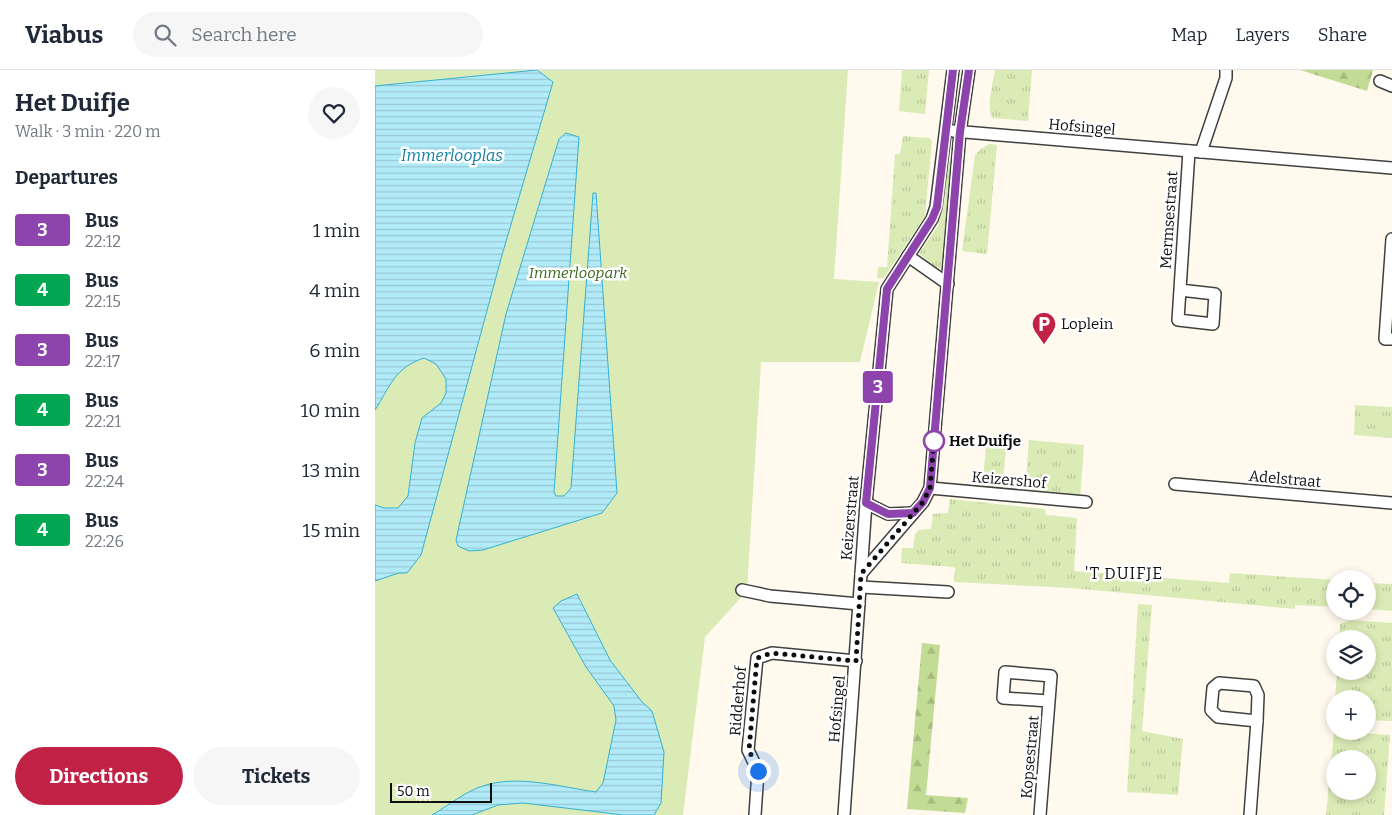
<!DOCTYPE html>
<html lang="en">
<head>
<meta charset="utf-8">
<style>
	body { margin:0; font-family:Bitter,serif; background:#f6f6f7; color:#1f2937; height:100vh; display:flex; flex-direction:column; font-size:19px; white-space:nowrap }
	* { box-sizing:border-box; margin:0 }
	p { font-size:16px; color:#747a83 }
	.icon { flex:none; width:28px; height:28px; fill:none; stroke:currentColor; stroke-width:2; stroke-linecap:round; stroke-linejoin:round }
	.map { position:relative; flex:1; overflow:hidden }
	.sheet { display:flex; flex-direction:column; background:#fff; width:375px }
	.sheet>* { flex:none }
	.badge { padding:0 10px; border-radius:4px; font-size:18px; line-height:32px }
	.buttons { position:absolute; left:951px; top:500px; display:grid; gap:10px }
	.buttons a { display:grid; place-items:center; width:50px; height:50px; border-radius:50%; background:#fff; box-shadow:0 2px 8px #0003; font-size:25px }
	.scale { position:absolute; left:15px; bottom:12px; width:102px; box-sizing:border-box; padding-left:5px; border:2px solid #0d0d0d; border-top:0; font-size:14px; line-height:18px; white-space:nowrap; color:#0d0d0d; -webkit-text-stroke:4px #fff; paint-order:stroke }
	.you { position:absolute; width:25px; height:25px; margin:-12px; border:4px solid #fff; border-radius:50%; background:#1a73e8; box-shadow:0 0 0 8px #1a73e833 }
	.map>.badge { position:absolute; translate:-50% -50%; box-shadow:0 0 0 2px #fff }
	h2 { padding:0 15px; font-size:19px; line-height:45px }
	.round { display:grid; place-items:center; flex:none; width:52px; height:52px; border-radius:26px; background:#f6f6f7 }
	.head { display:flex; align-items:center; justify-content:space-between; height:85px; padding:0 15px }
	h1 { font-size:24px; font-weight:700; line-height:38px }
	.button { display:flex; gap:10px; margin-top:auto; padding:10px 15px }
	.button a { flex:1; height:58px; border-radius:30px; background:#c22146; color:#fff; font-size:20px; font-weight:700; line-height:58px; text-align:center }
	.button a+a { background:#f6f6f7; color:#1f2937 }
	ul { padding:0; list-style:none }
	li { display:flex; align-items:center; gap:15px; height:60px; padding:0 15px }
	li div { flex:1 }
	li b { display:block; font-size:19px }
	li em { font-style:normal }
	li .badge { min-width:55px; font-weight:700; text-align:center }
	header { display:flex; align-items:center; gap:30px; box-sizing:border-box; height:70px; padding:0 25px; background:#fff; border-bottom:1px solid #e0e1e3 }
	header strong { font-size:24px }
	nav { display:flex; gap:28px; margin-inline-start:auto; font-size:18px }
	.search { width:350px; height:45px; background:#f6f6f7; display:flex; align-items:center; gap:12px; box-sizing:border-box; padding:0 18px; border-radius:28px; color:#747a83; font-size:19px }
	main { display:flex; flex:1; min-height:0 }
	.map>svg:first-child { display:block }
</style>
</head>
<body>
<header>
<strong>Viabus</strong>
<div class="search"><svg class="icon" aria-label="search" viewBox="0 0 24 24"><circle cx="10" cy="10" r="6"/><path d="M15 15l6 6"/></svg>Search here</div>
<nav><a>Map</a><a>Layers</a><a>Share</a></nav>
</header>
<main>
<section class="sheet">
<div class="head"><div><h1>Het Duifje</h1><p>Walk · 3 min · 220 m</p></div><a class="round"><svg class="icon" aria-label="heart" viewBox="0 0 24 24"><path d="M12 20l-8-8c-3-5 5-10 8-4 3-6 11-1 8 4z"/></svg></a></div>
<h2>Departures</h2>
<ul>
<li><span class="badge" style="background:#8e44ad;color:#fff">3</span><div><b>Bus</b><p>22:12</p></div><em>1 min</em></li>
<li><span class="badge" style="background:#00a651;color:#fff">4</span><div><b>Bus</b><p>22:15</p></div><em>4 min</em></li>
<li><span class="badge" style="background:#8e44ad;color:#fff">3</span><div><b>Bus</b><p>22:17</p></div><em>6 min</em></li>
<li><span class="badge" style="background:#00a651;color:#fff">4</span><div><b>Bus</b><p>22:21</p></div><em>10 min</em></li>
<li><span class="badge" style="background:#8e44ad;color:#fff">3</span><div><b>Bus</b><p>22:24</p></div><em>13 min</em></li>
<li><span class="badge" style="background:#00a651;color:#fff">4</span><div><b>Bus</b><p>22:26</p></div><em>15 min</em></li>
</ul>
<div class="button"><a>Directions</a><a>Tickets</a></div>
</section>
<div class="map">
<svg width="1017" height="745" viewBox="0 0 1017 745">
	<defs>
		<pattern id="grass-tufts" width="24" height="20" patternUnits="userSpaceOnUse" patternTransform="scale(1.25)"><rect width="24" height="20" fill="#dbebb6"/><path d="M3 7l-1-3M5 7V3M7 7l1-3M15 17l-1-3M17 17v-4M19 17l1-3" fill="none" stroke="#bbc89b"/></pattern>
		<pattern id="forest-firs" width="22" height="20" patternUnits="userSpaceOnUse" patternTransform="scale(1.25)"><rect width="22" height="20" fill="#c2dc95"/><path d="M5 1l3.5 6h-7zM16 11l3.5 6h-7z" fill="#a6bc7f"/></pattern>
		<pattern id="water-rules" width="6" height="5" patternUnits="userSpaceOnUse" patternTransform="scale(1.25)"><rect width="6" height="5" fill="#b1eaf8"/><path d="M0 2.5h6" fill="none" stroke="#97c8d3"/></pattern>
	</defs>
	<rect width="100%" height="100%" fill="#fff9ee"/>
	<g fill="url(#grass-tufts)" fill-rule="evenodd">
		<path d="M 527,0 L 554,0 L 550,44 L 524,41 Z"/>
		<path d="M 620,0 L 657,0 L 653,51 L 617,48 C 611,38 618,12 620,0 Z"/>
		<path d="M 528,66 L 554,68 L 557,71 L 550,146 L 509,208 L 502,208 L 503,197 L 512,197 L 520,84 L 525,84 Z"/>
		<path d="M 614,74 L 622,75 L 612,184 L 587,181 L 600,85 L 606,79 Z"/>
		<path d="M 572,92 L 579,92 L 568,199 L 558,197 L 544,183 L 563,156 L 569,135 Z"/>
		<path d="M 980,335 L 1017,337 L 1017,368 L 979,365 Z"/>
		<path d="M 612,366 L 632,368 L 627,422 L 607,420 Z"/>
		<path d="M 654,370 L 709,375 L 705,429 L 650,423 Z"/>
		<path d="M 575,429 L 670,439 L 671,445 L 702,448 L 699,501 L 854,513 L 855,503 L 960,510 L 960,537 L 920,535 L 920,539 L 696,518 L 579,512 L 580,498 L 577,497 L 526,493 L 527,478 L 538,478 L 540,464 L 544,460 L 556,459 L 558,444 L 573,443 Z"/>
		<path d="M 992,513 L 1017,514 L 1017,541 L 993,539 Z"/>
		<path d="M 763,534 L 777,535 L 767,661 L 808,669 L 803,725 L 752,722 Z"/>
		<path d="M 975,550 L 1017,553 L 1017,651 L 993,650 L 992,629 L 960,629 L 962,601 L 992,601 L 992,569 L 964,569 L 965,554 Z"/>
		<path d="M 959,661 L 1015,665 L 1009,745 L 951,745 ZM 960,689 L 992,689 L 992,721 L 960,721 Z"/>
	</g>
	<g fill="url(#forest-firs)">
		<path d="M 925,0 L 998,0 L 992,21 Z"/>
		<path d="M 547,573 L 565,575 L 551,725 L 593,728 L 590,743 L 532,739 Z"/>
	</g>
	<path fill="#dbebb6" d="M 0,0 L 473,0 L 459,209 L 504,212 L 485,292 L 386,292 L 372,521 L 330,567 L 308,745 L 0,745 Z"/>
	<g fill="url(#water-rules)" stroke="#36b0d1">
		<path d="M 162,0 L 178,12 L 127,185 L 46,485 L 32,503 L 24,503 L 0,511 L 0,435 L 9,438 L 23,438 L 33,426 L 40,373 L 47,348 L 66,333 L 71,323 L 71,309 L 61,294 L 49,288 C 19,298 15,317 0,340 L 0,16 Z"/>
		<path d="M 191,63 L 204,67 L 179,422 L 181,426 L 189,426 L 196,418 L 218,123 L 221,123 L 242,423 L 227,443 L 108,480 L 94,481 L 83,476 L 81,470 L 131,244 L 184,69 Z"/>
		<path d="M 202,524 L 235,590 L 267,632 L 277,641 L 289,682 L 286,733 L 279,745 L 249,745 L 148,733 L 123,735 L 97,745 L 57,745 C 74,735 92,720 111,715 C 145,705 186,717 221,722 L 228,713 L 241,650 L 239,636 L 211,597 L 178,538 L 186,531 Z"/>
	</g>
	<g fill="none" stroke-linecap="round" stroke-linejoin="round">
		<defs>
			<g id="minor">
				<path d="M 1005,11 L 1017,16"/>
				<path d="M 578,61 L 1017,98"/>
				<path d="M 826,82 L 851,8 L 851,0"/>
				<path d="M 1017,169 L 1010,269 L 1017,269"/>
				<path d="M 533,186 L 573,214"/>
				<path d="M 805,220 L 840,224 L 838,254 L 803,250 L 814,81"/>
				<path d="M 800,414 L 1017,433"/>
				<path d="M 555,418 L 711,432"/>
				<path d="M 491,433 L 513,444 L 538,443"/>
				<path d="M 486,504 L 548,432 L 555,418 L 585,62 L 594,0"/>
				<path d="M 486,517 L 573,522"/>
				<path d="M 367,520 L 395,526 L 484,534"/>
				<path d="M 844,613 L 879,616 L 883,625 L 882,651 L 843,647 L 836,640 L 838,618 Z"/>
				<path d="M 380,745 L 383,701 L 373,680 L 382,588 L 397,583 L 481,591"/>
				<path d="M 469,745 L 491,433 L 512,219 L 557,149 L 561,137 L 578,0"/>
				<path d="M 665,745 L 676,606 L 630,602 L 628,628 L 674,631"/>
				<path d="M 875,745 L 882,651"/>
			</g>
		</defs>
		<use href="#minor" stroke="#404040" stroke-width="14"/>
		<use href="#minor" stroke="#fff" stroke-width="11"/>
	</g>
	<g fill="none" stroke-linecap="round" stroke-linejoin="round">
		<defs>
			<path id="line" d="M 578,0 L 562,137 L 557,149 L 512,219 L 491,433 L 513,444 L 538,443 L 548,432 L 555,418 L 585,62 L 594,0"/>
		</defs>
		<use href="#line" stroke="#fff" stroke-width="11"/>
		<use href="#line" stroke="#8e44ad" stroke-width="8"/>
		<path stroke="#0d0d0d" stroke-width="5" stroke-dasharray="0 9" d="M 383,701 L 374,680 L 382,588 L 397,583 L 481,591 L 486,504 L 548,432 L 555,418 L 559,371"/>
	</g>
	<defs>
		<symbol id="parking-pin" viewBox="-11 -11 22 30"><path d="M0 17L-7.5 6A9.5 9.5 0 1 1 7.5 6Z" fill="#c22146" stroke="#fff"/><path d="M-3.5-5.5H1a3.5 3.5 0 0 1 0 7H-1V5.5H-3.5ZM-1-3.4V-.6H.8a1.4 1.4 0 0 0 0-2.8Z" fill="#fff"/></symbol>
	</defs>
	<g fill-rule="evenodd">
		<use href="#parking-pin" x="655" y="240" width="28" height="38"/>
	</g>
	<circle fill="#fff" stroke="#8e44ad" stroke-width="2.5" cx="559" cy="371" r="10"/>
	<g text-anchor="middle" stroke-width="5" stroke-linejoin="round" paint-order="stroke">
		<g font-size="15" fill="#0d0d0d" stroke="#fff">
			<text transform="translate(707 57) rotate(5)" y="5">Hofsingel</text>
			<text transform="translate(794 150) rotate(-86)" y="5">Mermsestraat</text>
			<text transform="translate(910 409) rotate(5)" y="5">Adelstraat</text>
			<text transform="translate(634 410) rotate(5)" y="5">Keizershof</text>
			<text transform="translate(475 448) rotate(-85)" y="5">Keizerstraat</text>
			<text transform="translate(363 631) rotate(-85)" y="5">Ridderhof</text>
			<text transform="translate(462 639) rotate(-85)" y="5">Hofsingel</text>
			<text transform="translate(655 687) rotate(-85)" y="5">Kopsestraat</text>
		</g>
		<g font-size="15" font-style="italic" fill="#39671c" stroke="#fff">
			<text x="203" y="208">Immerloopark</text>
		</g>
		<g font-size="15" fill="#0d0d0d" stroke="#fff" text-anchor="start">
			<text x="686" y="259">Loplein</text>
		</g>
		<g font-size="15" font-weight="bold" fill="#0d0d0d" stroke="#fff" text-anchor="start">
			<text x="574" y="376">Het Duifje</text>
		</g>
		<g font-size="16" font-style="italic" fill="#137fa3" stroke="#fff">
			<text x="77" y="91">Immerlooplas</text>
		</g>
		<g font-size="16" letter-spacing="1" fill="#0d0d0d" stroke="#fff">
			<text x="749" y="509">'T DUIFJE</text>
		</g>
	</g>
</svg>
<div class="buttons">
<a><svg class="icon" aria-label="locate" viewBox="0 0 24 24"><circle cx="12" cy="12" r="6"/><path d="M12 2v4M12 18v4M2 12h4M18 12h4"/></svg></a>
<a><svg class="icon" aria-label="layers" viewBox="0 0 24 24"><path d="M12 4l9 5-9 5-9-5zM3 14l9 5 9-5"/></svg></a>
<a>+</a>
<a>−</a>
</div>
<div class="scale">50 m</div>
<div class="you" style="left:383px;top:701px"></div>
<b class="badge" style="left:503px;top:317px;background:#8e44ad;color:#fff">3</b>
</div>
</main>
</body>
</html>
